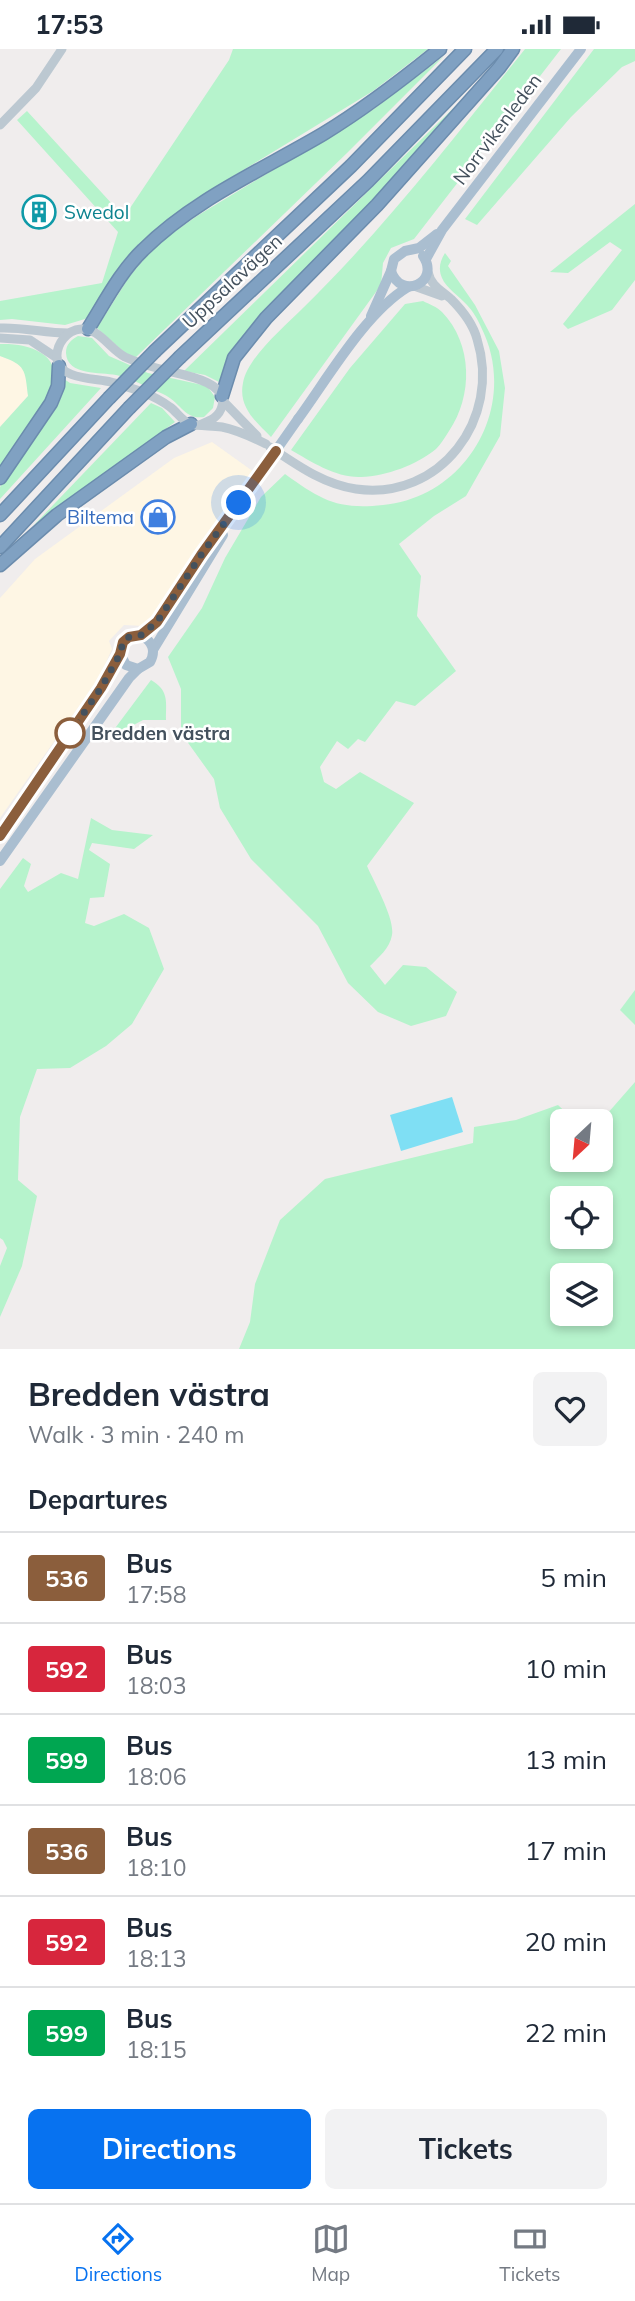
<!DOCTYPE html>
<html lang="en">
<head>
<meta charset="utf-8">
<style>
	body { margin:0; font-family:Mulish,sans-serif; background:#f2f2f3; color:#1f2937; height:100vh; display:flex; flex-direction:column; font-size:26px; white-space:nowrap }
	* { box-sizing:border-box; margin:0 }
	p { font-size:23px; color:#747a83 }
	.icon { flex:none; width:38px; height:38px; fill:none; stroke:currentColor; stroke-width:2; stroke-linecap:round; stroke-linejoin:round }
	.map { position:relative; height:1300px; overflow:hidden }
	.details { display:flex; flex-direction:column; background:#fff; flex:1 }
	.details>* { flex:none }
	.badge { padding:0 14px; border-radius:5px; font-size:24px; line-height:46px }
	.needle { width:46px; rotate:206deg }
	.tools { position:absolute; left:550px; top:1060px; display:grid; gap:14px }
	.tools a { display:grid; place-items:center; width:63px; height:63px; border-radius:10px; background:#fff; box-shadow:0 4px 10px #0003; font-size:35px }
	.you { position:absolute; width:35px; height:35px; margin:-18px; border:5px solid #fff; border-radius:50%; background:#1a73e8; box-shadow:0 0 0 10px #1a73e833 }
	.map>.badge { position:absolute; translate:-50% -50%; box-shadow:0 0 0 4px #fff }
	h2 { padding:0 28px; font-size:26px; line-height:63px }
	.round { display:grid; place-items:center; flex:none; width:74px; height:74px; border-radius:10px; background:#f2f2f3 }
	.headline { display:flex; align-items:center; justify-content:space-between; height:119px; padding:0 28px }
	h1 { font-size:33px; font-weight:700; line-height:52px }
	.action { display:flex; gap:14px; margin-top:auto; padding:14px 28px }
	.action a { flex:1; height:80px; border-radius:10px; background:#0772f0; color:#fff; font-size:28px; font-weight:700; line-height:80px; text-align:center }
	.action a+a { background:#f2f2f3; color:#1f2937 }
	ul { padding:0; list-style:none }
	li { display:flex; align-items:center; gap:21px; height:91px; padding:0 28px; border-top:2px solid #e0e1e3 }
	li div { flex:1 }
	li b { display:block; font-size:26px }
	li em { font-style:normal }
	li .badge { min-width:77px; font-weight:700; text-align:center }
	.status { display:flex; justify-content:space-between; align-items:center; height:49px; padding:0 35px; background:#fff; direction:ltr }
	.status svg { height:19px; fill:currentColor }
	.tab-bar { display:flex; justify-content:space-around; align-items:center; height:98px; border-top:2px solid #e0e1e3; background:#fff; font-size:19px; color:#747a83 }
	.tab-bar a { display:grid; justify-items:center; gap:4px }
	.tab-bar .selected { color:#0772f0 }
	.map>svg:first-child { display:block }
</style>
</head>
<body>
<div class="status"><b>17:53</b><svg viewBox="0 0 49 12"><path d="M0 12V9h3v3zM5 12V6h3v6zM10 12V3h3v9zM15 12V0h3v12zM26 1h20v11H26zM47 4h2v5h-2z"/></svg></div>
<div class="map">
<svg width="635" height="1300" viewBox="0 0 635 1300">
	<rect width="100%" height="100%" fill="#f0eded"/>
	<g fill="#fef6e4">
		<path d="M 0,307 L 18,314 L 26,323 L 28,347 L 0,378 Z"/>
		<path d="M 212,393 L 254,423 L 153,570 L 144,577 L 124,576 L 109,592 L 112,600 L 99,629 L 0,769 L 0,549 L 35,510 L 174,409 Z"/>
	</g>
	<g fill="#b6f3cc" fill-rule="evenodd">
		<path d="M 233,0 L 428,0 L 373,42 L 191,153 L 143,193 L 121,218 L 92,264 L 85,270 L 65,276 L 12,270 L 0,271 L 0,252 L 102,234 L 118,183 L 17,71 L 27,62 L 124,168 L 229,11 Z"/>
		<path d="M 525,0 L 561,0 L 414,190 L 391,199 L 383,214 L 381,236 L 271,388 C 256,373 238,358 243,334 C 247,309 284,278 302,260 C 384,180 454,89 525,0 Z"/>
		<path d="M 594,0 L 635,0 L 635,12 L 622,18 L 571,68 L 477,176 L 465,170 Z"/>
		<path d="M 444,7 L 347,104 L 135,309 L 125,304 L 97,279 L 129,228 L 145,209 L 167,188 L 197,167 L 374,60 Z"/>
		<path d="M 475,38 L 376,150 L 261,267 L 221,334 L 205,326 L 184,322 Z"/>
		<path d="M 635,155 L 635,231 L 612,261 L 568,280 L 563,275 L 622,201 L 610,193 L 568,224 L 550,223 Z"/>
		<path d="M 445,204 L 451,212 L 448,217 L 475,256 L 499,302 L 505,339 L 500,387 L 466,447 L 434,467 L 399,495 L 421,527 L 417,567 L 456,622 L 415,657 L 396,652 L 365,693 L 358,690 L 348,700 L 337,692 L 320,718 L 324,733 L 336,740 L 360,723 L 414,754 L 367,817 C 374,833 395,870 392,886 C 390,899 378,909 370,917 L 385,936 L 403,916 L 426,918 L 457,943 L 446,967 L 411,977 L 378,963 L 348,934 L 318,877 L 251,810 L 220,759 L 214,730 L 181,684 L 181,640 L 168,608 L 202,559 L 225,509 L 261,448 L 285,425 C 321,451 338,461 383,456 C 468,448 520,355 481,278 C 478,271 473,262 467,256 C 460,248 446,239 442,229 C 438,220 440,212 445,204 Z"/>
		<path d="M 423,252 C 429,255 437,258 442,263 C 473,295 473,347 449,382 C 445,388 441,395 436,400 C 416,416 387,427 361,428 C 336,429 312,413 291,401 L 350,319 L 405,255 Z"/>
		<path d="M 78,287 L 92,289 L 109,307 L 148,324 L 207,337 L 215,348 L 213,359 L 204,368 C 184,371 181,353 163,345 C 148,339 132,329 116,326 C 101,323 67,327 66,304 C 66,295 71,291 78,287 Z"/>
		<path d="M 0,295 C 26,294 62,303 53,337 C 48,360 14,399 0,419 L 0,378 L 28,347 C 25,321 26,316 0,307 Z"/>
		<path d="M 64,330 L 70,334 L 101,339 L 0,450 L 0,438 L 57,358 L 62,346 Z"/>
		<path d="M 151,354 L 162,359 L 175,373 L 33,477 Z"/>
		<path d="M 151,631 C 169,642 166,651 166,671 L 143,671 L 107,690 Z"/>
		<path d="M 91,769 L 112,781 L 153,786 L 134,800 L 92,794 L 89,801 L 110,815 L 104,848 L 90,849 L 85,874 L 94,877 L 124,865 L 149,879 L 164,920 L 132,975 L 106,997 L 70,1019 L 37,1020 L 20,1068 L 18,1131 L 37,1147 L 22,1217 L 0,1268 L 0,1217 L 7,1199 L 3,1191 L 0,1189 L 0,840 L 23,809 L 31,815 L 24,837 L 28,843 L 61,824 L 78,830 Z"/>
		<path d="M 635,941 L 635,976 L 620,961 Z"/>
		<path d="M 635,1033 L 635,1300 L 239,1300 L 250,1273 L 255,1235 L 280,1171 L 325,1130 L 473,1094 L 474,1078 L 516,1071 L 558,1056 L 576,1073 L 562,1073 L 562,1111 L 600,1111 L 600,1073 ZM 562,1150 L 600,1150 L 600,1188 L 562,1188 ZM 562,1227 L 600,1227 L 600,1265 L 562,1265 Z"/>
	</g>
	<path fill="#7fdff4" d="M 452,1048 L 463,1083 L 401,1102 L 390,1066 Z"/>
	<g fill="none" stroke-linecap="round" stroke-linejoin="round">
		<defs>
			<g id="highway">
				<path d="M 88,280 C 105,253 120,223 143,201 C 193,151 262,121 323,85 C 364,60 402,31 440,0"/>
				<path d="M 155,302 L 351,117 L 465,0"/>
				<path d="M 180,308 L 368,132 L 497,0"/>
				<path d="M 222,347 L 234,309 L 266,269 L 377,156 L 499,19 L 513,0"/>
				<path d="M 0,429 L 51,354 L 58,337 L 59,317"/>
				<path d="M 0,466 L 109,349"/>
				<path d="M 0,498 L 129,359"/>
				<path d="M 0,516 L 57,466 L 166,388 L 191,375"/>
			</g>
		</defs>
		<use href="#highway" stroke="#6b8cad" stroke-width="15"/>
		<g stroke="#bcc8d1" stroke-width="9">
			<path d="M 0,76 L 36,39 L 62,0"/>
			<path d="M 414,237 L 442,247"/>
			<path d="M 0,279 C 23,278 45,284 68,284"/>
			<path d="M 0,289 L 30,291 L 57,309"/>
			<path d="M 224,353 L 257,387"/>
			<path d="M 199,376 C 209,372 219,369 222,357 C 229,331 177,325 160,320 C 149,317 136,313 125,308 C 111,301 98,278 81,280 C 67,281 56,295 57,309 C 59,331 95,329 111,333 C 131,339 153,345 170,358 C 177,363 182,372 190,375 C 200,378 212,376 222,378 C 237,381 252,388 266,395"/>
			<path d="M 270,398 C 297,416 323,435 356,440 C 440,452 502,370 477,290 C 473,275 462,261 451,250 C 441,241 431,237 428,223"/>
		</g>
		<g stroke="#aabed0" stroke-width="10">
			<path d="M 426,210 L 442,181 L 581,0"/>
			<path d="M 391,222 C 401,252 441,233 423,207"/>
			<path d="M 371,267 L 391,222 L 394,210 L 405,202 L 419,199 L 437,185"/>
			<path d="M 298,370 C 328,329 365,264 408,238"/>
			<path d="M 141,586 L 157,573 L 201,506 L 256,430"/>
			<path d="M 153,601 L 223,486"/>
			<path d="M 0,788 L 101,639 L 120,605 L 123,593 L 129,588 L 141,586 C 153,593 156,602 150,613 L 138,620 L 126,616 L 120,605"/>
			<path d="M 0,812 L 129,629 L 138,620"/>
		</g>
		<use href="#highway" stroke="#80a1c2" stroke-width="12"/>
		<defs>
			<g id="highway-bridge">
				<path d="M 109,349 L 155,302"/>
				<path d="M 129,359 L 180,308"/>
			</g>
		</defs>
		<use href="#highway-bridge" stroke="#6b8cad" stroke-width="15" stroke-linecap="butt"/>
		<path stroke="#aabed0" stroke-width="10" d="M 256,430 L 298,370"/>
		<use href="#highway-bridge" stroke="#80a1c2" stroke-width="12"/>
	</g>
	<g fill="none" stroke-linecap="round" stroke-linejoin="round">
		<defs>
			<path id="line" d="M 0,787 L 101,639 L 120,605 L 123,593 L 129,588 L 141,586 L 157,573 L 201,506 L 276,402"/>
		</defs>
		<use href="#line" stroke="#fff" stroke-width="16"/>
		<use href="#line" stroke="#8b5e3c" stroke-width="10"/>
		<path stroke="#44515d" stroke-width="7" stroke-dasharray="0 12.6" d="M 70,684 L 101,639 L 120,605 L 123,593 L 129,588 L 141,586 L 157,573 L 201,506 L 239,454"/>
	</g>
	<defs>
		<symbol id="building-ring" viewBox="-11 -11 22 22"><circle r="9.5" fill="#fff" stroke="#0f9aa8" stroke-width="1.5"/><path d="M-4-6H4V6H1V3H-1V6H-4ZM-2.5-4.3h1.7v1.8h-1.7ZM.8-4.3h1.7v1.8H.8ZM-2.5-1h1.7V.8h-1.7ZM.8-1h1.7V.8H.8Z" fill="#0f9aa8"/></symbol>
		<symbol id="shop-ring" viewBox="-11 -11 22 22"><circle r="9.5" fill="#fff" stroke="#3f7fe0" stroke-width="1.5"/><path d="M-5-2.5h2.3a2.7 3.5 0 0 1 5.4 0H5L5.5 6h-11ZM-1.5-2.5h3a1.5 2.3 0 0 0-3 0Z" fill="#3f7fe0"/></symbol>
	</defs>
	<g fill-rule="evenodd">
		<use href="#building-ring" x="20" y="144" width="38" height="38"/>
		<use href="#shop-ring" x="139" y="449" width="38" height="38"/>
	</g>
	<circle fill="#fff" stroke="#8b5e3c" stroke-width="3.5" cx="70" cy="684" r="14"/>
	<g text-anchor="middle" stroke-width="5" stroke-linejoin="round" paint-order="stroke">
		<g font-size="19" fill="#44515d" stroke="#fff">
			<text transform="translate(497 80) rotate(-53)" y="7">Norrvikenleden</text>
			<text transform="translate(232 232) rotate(-43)" y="7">Uppsalavägen</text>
		</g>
		<g font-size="19" fill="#0d838f" stroke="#fff" text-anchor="start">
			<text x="64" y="170">Swedol</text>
		</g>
		<g font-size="19" fill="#366cbe" stroke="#fff" text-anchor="end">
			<text x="134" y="475">Biltema</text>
		</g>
		<g font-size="19" font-weight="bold" fill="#44515d" stroke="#fff" text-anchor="start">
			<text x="91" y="691">Bredden västra</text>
		</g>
	</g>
</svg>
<div class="tools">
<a><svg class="needle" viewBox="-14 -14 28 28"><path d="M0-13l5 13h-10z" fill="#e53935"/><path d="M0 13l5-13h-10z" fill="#747a83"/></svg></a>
<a><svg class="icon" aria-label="locate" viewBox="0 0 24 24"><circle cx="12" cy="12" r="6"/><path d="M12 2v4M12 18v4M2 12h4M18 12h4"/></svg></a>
<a><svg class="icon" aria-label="layers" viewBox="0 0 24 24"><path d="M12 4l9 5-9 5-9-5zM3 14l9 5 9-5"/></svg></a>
</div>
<div class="you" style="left:239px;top:454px"></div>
</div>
<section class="details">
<div class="headline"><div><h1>Bredden västra</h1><p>Walk · 3 min · 240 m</p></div><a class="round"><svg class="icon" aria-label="heart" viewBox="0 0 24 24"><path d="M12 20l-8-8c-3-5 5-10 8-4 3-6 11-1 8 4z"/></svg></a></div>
<h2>Departures</h2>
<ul>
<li><span class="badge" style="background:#8b5e3c;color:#fff">536</span><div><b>Bus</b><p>17:58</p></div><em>5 min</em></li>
<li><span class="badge" style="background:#d7263d;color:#fff">592</span><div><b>Bus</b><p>18:03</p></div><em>10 min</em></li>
<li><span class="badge" style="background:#00a651;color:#fff">599</span><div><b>Bus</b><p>18:06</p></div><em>13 min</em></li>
<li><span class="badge" style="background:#8b5e3c;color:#fff">536</span><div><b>Bus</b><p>18:10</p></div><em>17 min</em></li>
<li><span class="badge" style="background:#d7263d;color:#fff">592</span><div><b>Bus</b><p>18:13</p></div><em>20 min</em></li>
<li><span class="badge" style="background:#00a651;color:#fff">599</span><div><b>Bus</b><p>18:15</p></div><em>22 min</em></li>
</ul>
<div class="action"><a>Directions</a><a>Tickets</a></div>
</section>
<nav class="tab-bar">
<a class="selected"><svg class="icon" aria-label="directions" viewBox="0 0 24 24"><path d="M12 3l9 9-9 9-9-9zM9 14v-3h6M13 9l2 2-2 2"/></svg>Directions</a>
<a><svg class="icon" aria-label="map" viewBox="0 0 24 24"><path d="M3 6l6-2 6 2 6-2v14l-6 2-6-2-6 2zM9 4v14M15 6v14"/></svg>Map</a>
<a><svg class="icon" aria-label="tickets" viewBox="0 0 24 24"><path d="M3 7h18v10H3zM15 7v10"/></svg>Tickets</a>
</nav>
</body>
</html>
